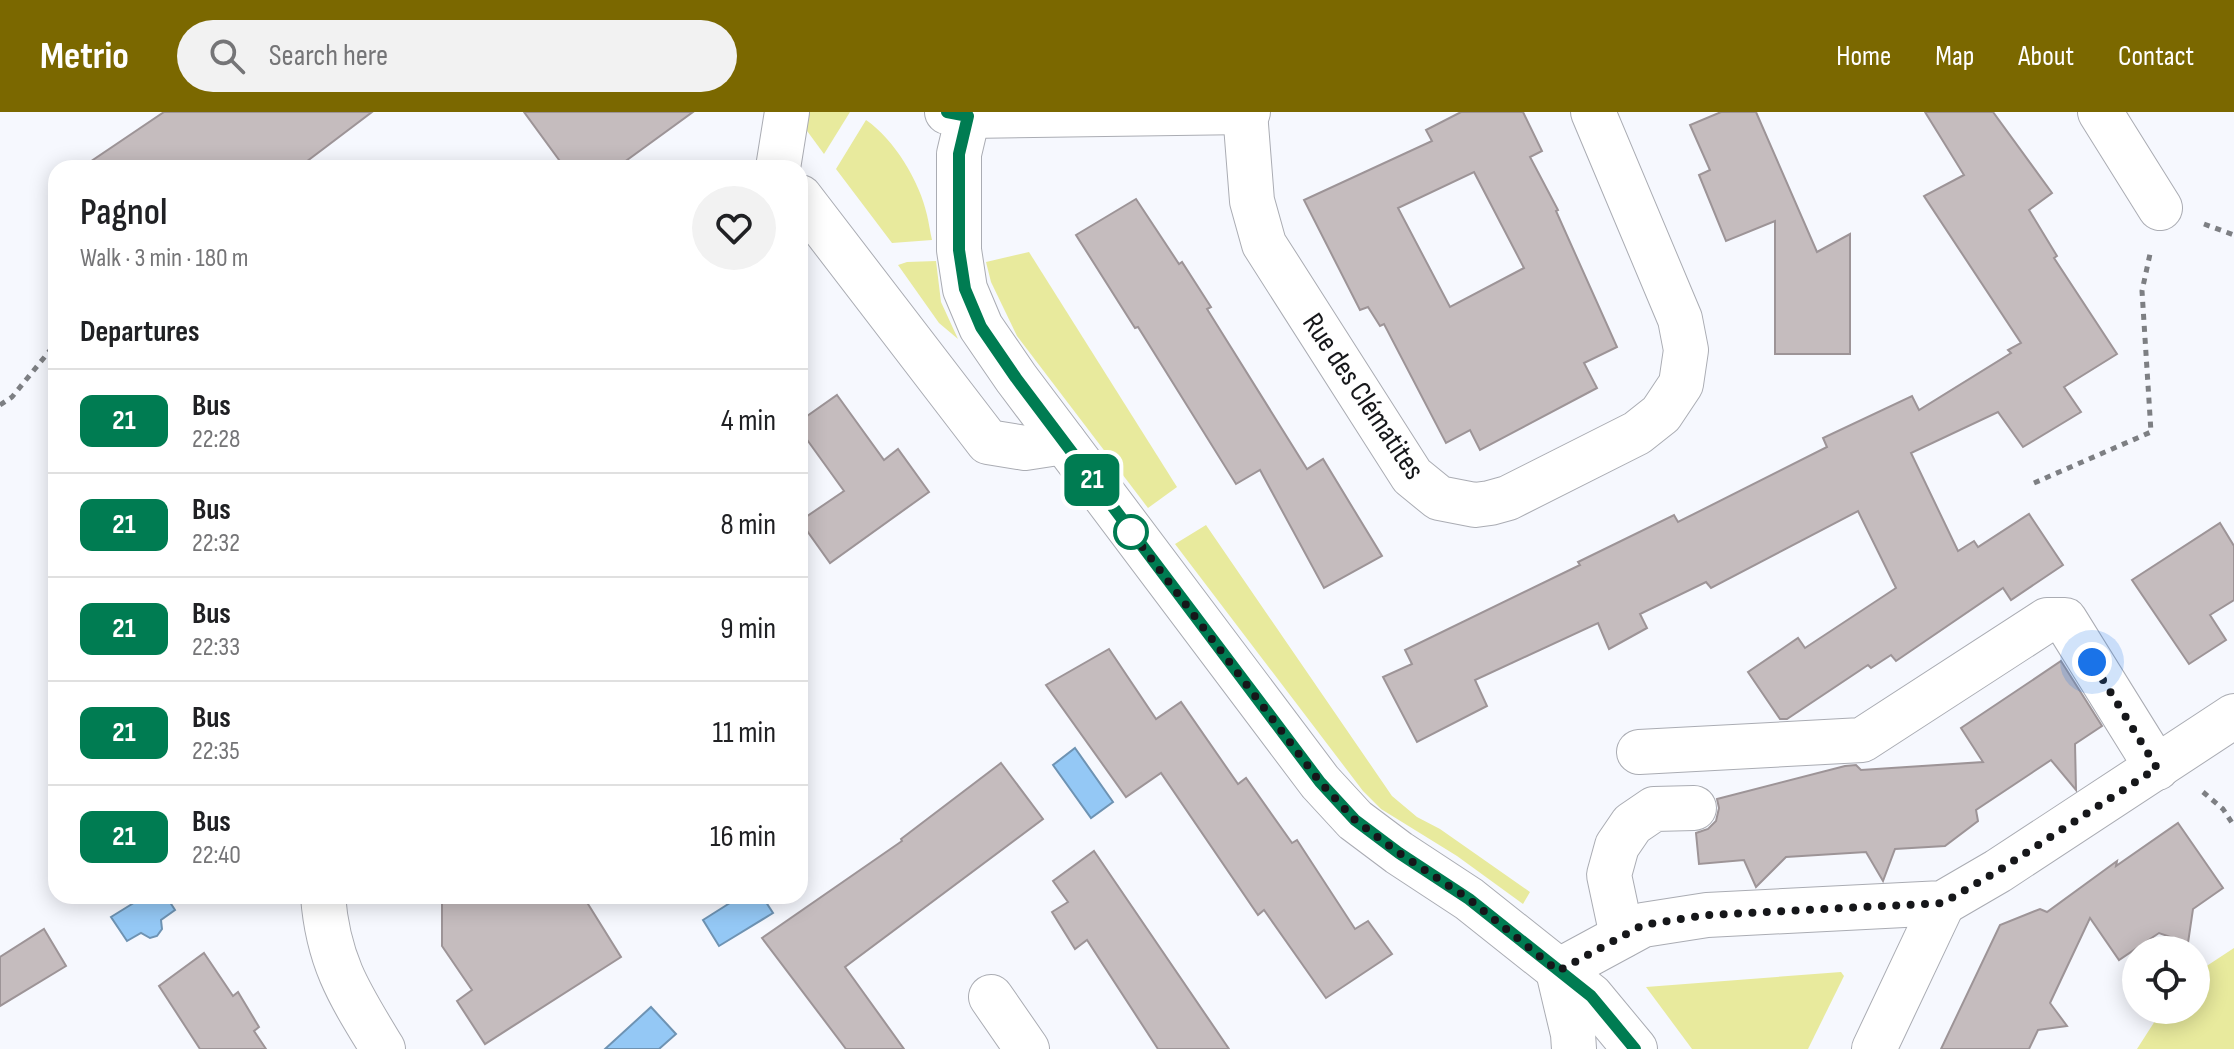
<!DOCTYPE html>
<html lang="en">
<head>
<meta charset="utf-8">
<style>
	body { margin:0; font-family:"Sofia Sans Condensed",sans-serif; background:#f2f2f2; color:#202124; height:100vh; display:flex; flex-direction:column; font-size:30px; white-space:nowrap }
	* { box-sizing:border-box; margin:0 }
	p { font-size:26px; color:#757577 }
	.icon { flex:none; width:44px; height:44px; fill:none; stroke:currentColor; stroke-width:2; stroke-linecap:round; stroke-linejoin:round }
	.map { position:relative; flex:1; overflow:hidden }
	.drawer { position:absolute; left:48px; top:48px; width:760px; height:744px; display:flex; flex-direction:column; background:#fff; border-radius:24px; box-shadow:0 4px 20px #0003 }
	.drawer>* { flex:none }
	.badge { padding:0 16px; border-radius:12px; font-size:28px; line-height:52px }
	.tools { position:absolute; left:2122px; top:824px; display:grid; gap:16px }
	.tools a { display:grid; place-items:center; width:88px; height:88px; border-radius:50%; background:#fff; box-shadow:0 4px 20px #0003; font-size:40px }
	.you { position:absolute; width:40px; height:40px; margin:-20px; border:6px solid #fff; border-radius:50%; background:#1a73e8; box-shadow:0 0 0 12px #1a73e833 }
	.map>.badge { position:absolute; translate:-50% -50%; box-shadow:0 0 0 4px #fff }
	h2 { padding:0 32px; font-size:30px; line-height:72px }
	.round { display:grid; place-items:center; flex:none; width:84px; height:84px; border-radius:42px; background:#f2f2f2 }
	.overview { display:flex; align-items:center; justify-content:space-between; height:136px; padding:0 32px }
	h1 { font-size:38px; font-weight:600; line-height:60px }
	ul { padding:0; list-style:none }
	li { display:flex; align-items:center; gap:24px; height:104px; padding:0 32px; border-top:2px solid #e0e0e0 }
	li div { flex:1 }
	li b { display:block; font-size:30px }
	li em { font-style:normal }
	li .badge { min-width:88px; font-weight:700; text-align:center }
	header { display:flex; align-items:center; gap:48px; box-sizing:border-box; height:112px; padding:0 40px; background:#7b6800; color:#fff }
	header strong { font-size:38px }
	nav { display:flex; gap:44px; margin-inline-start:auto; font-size:28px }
	.search { width:560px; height:72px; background:#f2f2f2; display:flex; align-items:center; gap:20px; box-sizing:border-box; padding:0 28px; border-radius:44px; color:#757577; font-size:30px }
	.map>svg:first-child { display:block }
</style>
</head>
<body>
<header>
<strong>Metrio</strong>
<div class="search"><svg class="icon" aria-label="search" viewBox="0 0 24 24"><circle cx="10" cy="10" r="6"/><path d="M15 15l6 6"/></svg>Search here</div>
<nav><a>Home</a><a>Map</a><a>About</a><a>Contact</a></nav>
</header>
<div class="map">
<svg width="2234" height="937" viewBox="0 0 2234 937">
	<rect width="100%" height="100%" fill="#f6f8fe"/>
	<g fill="#e8ea9d">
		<path d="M 800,0 L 850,0 L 824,42 L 799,8 Z"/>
		<path d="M 866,8 C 894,27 920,70 927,103 C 929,111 930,120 932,128 L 892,131 L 836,57 Z"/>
		<path d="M 1029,140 L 1177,375 L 1148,396 L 1017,224 L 991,170 L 986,150 Z"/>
		<path d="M 936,149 L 941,190 L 958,227 L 939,211 L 898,153 L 907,150 Z"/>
		<path d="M 1206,413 L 1392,684 L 1417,705 L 1440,717 L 1530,780 L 1523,792 L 1457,744 L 1381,697 L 1363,679 L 1175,432 Z"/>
		<path d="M 2234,836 L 2234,937 L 2137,937 L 2162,898 L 2196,898 L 2196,861 Z"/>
		<path d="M 1841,860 L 1844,864 L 1808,937 L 1692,937 L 1646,875 Z"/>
	</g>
	<g fill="#94c8f5" stroke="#6e93b3" stroke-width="2">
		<path d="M 1075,636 L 1113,690 L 1091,706 L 1053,653 Z"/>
		<path d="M 145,784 L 166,784 L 175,798 L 161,808 L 162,817 L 157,824 L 150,826 L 141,821 L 127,829 L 111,805 Z"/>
		<path d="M 741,784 L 762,784 L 773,801 L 719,834 L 703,808 Z"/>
		<path d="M 651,895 L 676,922 L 659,937 L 605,937 Z"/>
	</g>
	<g fill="#c5bcbe" stroke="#9d9497" stroke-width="2" fill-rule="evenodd">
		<path d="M 164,0 L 372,0 L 298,56 L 81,56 Z"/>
		<path d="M 524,0 L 693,0 L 616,56 L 565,56 Z"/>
		<path d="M 1461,0 L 1523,0 L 1542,39 L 1530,45 L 1558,98 L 1556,99 L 1617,235 L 1584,251 L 1597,276 L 1480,338 L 1470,318 L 1446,331 L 1384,212 L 1380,214 L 1368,195 L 1360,198 L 1304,88 L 1432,29 L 1426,18 ZM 1474,60 L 1524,156 L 1450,195 L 1398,96 Z"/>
		<path d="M 1721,0 L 1756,0 L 1817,140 L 1850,122 L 1850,242 L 1775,242 L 1775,109 L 1726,129 L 1699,63 L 1710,58 L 1690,13 Z"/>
		<path d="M 1925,0 L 1993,0 L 2052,81 L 2029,98 L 2057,144 L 2054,146 L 2117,242 L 2064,275 L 2081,300 L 2023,335 L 1998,300 L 1911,341 L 1958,439 L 1974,429 L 1978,435 L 2029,402 L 2063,453 L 2011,488 L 2003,476 L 1896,549 L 1891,543 L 1871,556 L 1868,553 L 1787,607 L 1780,607 L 1748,560 L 1798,526 L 1805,536 L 1896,476 L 1858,399 L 1711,476 L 1706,470 L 1640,502 L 1647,516 L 1609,537 L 1598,511 L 1475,568 L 1487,594 L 1417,630 L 1383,565 L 1412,552 L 1405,538 L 1580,453 L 1578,450 L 1674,403 L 1678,410 L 1827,335 L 1823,326 L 1912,284 L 1919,298 L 2011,241 L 2008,238 L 2021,231 L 1924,84 L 1964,63 Z"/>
		<path d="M 1136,87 L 1179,152 L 1182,150 L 1211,195 L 1207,197 L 1307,357 L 1323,347 L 1382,444 L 1324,476 L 1260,358 L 1236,372 L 1138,215 L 1135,216 L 1076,123 Z"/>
		<path d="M 837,283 L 884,348 L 898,337 L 929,380 L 830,451 L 800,409 L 844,379 L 800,318 L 800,309 Z"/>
		<path d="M 2220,411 L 2234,434 L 2234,488 L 2210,503 L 2226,528 L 2189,552 L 2132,468 Z"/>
		<path d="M 1109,537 L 1156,607 L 1181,590 L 1238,672 L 1246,666 L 1292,731 L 1297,728 L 1355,817 L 1368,809 L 1392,842 L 1326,886 L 1264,798 L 1258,803 L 1161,661 L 1126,685 L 1046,573 Z"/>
		<path d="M 2061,549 L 2102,614 L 2075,632 L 2076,678 L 2051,648 L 1976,698 L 1978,709 L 1945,734 L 1895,737 L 1883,769 L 1866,740 L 1786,745 L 1756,775 L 1744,748 L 1699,752 L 1696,721 L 1708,717 L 1716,709 L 1719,696 L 1717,687 L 1845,654 L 1856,653 L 1861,658 L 1983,650 L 1961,616 Z"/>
		<path d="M 1001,651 L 1043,707 L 845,855 L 904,937 L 846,937 L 762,826 L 902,729 L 901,727 Z"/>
		<path d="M 2178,711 L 2223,776 L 2193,797 L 2188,831 L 2159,821 L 2119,848 L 2090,806 L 2050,891 L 2067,914 L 2038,918 L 2029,937 L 1941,937 L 2000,813 L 2040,797 L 2047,800 L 2117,749 L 2116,754 Z"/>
		<path d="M 1094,739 L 1229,937 L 1158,937 L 1087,828 L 1075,837 L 1052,800 L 1068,790 L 1053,769 Z"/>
		<path d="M 442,784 L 583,784 L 621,845 L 485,932 L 457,889 L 472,878 L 442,834 Z"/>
		<path d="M 44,817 L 66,854 L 0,894 L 0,845 Z"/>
		<path d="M 204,841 L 233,884 L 238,880 L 259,915 L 254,919 L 266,937 L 200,937 L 159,874 Z"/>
	</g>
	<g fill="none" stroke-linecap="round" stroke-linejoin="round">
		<defs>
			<g id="minor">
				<path d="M 947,0 L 968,4 L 1248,0"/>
				<path d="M 1245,0 L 1252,89 L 1264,132 L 1412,364 L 1439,386 L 1475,393 L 1490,391 L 1508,386 L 1637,321 L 1661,302 L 1681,272 L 1686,238 L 1680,207 L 1593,0"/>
				<path d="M 2100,0 L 2160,96"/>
				<path d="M 968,4 L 959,42 L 959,138 L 965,177 L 981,215 L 1016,266 L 1320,670 L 1355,708 L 1399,741 L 1469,787 L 1591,884 L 1635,937"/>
				<path d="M 778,56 L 787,0"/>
				<path d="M 800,85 L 988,330 L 1025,336 L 1064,330"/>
				<path d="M 1639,640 L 1862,628 L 2047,508 L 2065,508 L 2157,656"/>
				<path d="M 323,784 C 328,850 350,883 383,937"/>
				<path d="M 1622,824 L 1609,763 L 1617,734 L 1632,712 L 1654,697 L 1694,696"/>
				<path d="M 1558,859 L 1643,813 L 1707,803 L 1943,791 L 1998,759 L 2234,604"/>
				<path d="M 1558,859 L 1573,922 L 1574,937"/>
				<path d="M 991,885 L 1027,937"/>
				<path d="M 1874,937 L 1943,791"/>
			</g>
		</defs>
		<use href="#minor" stroke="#aaacb3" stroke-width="46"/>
		<g stroke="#7d7f83" stroke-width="5" stroke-dasharray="6 6" stroke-linecap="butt">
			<path d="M 2204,112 L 2234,123"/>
			<path d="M 0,293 L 12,285 L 56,231"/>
			<path d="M 2034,371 L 2151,320 L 2142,179 L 2150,142"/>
			<path d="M 2203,680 L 2223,697 L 2234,714"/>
		</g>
		<use href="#minor" stroke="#fff" stroke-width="44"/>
	</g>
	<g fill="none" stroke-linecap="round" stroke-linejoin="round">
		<defs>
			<path id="line" d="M 947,0 L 968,4 L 959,42 L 959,138 L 965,177 L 981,215 L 1016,266 L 1320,670 L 1355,708 L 1399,741 L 1469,787 L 1591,884 L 1635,937"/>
		</defs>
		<use href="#line" stroke="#fff" stroke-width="18"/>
		<use href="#line" stroke="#007c52" stroke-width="12"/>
		<path stroke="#16171a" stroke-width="8" stroke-dasharray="0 14.4" d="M 1131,420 L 1128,416 L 1320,670 L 1355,708 L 1399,741 L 1469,787 L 1558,859 L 1643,813 L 1707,803 L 1943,791 L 1998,759 L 2157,656 L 2092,550"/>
	</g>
	<circle fill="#fff" stroke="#007c52" stroke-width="4" cx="1131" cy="420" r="16"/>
	<g text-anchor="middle" stroke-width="7" stroke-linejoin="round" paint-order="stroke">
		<g font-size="30" fill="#16171a" stroke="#fff">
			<text transform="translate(1364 284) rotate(56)" y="10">Rue des Clématites</text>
		</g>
	</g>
</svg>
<div class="tools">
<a><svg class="icon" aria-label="locate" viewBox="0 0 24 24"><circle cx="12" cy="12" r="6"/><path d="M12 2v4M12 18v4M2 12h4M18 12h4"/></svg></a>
</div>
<div class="you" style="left:2092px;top:550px"></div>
<b class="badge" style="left:1092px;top:368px;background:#007c52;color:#fff">21</b>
<section class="drawer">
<div class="overview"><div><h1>Pagnol</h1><p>Walk · 3 min · 180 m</p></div><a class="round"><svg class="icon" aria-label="heart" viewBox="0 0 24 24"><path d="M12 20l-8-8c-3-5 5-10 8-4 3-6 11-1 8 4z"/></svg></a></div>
<h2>Departures</h2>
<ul>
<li><span class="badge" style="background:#007c52;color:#fff">21</span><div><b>Bus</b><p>22:28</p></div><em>4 min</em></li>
<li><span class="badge" style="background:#007c52;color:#fff">21</span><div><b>Bus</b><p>22:32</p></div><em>8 min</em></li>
<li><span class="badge" style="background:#007c52;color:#fff">21</span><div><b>Bus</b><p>22:33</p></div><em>9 min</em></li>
<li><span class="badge" style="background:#007c52;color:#fff">21</span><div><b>Bus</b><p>22:35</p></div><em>11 min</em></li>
<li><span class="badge" style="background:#007c52;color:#fff">21</span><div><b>Bus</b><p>22:40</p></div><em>16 min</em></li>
</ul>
</section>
</div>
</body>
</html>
